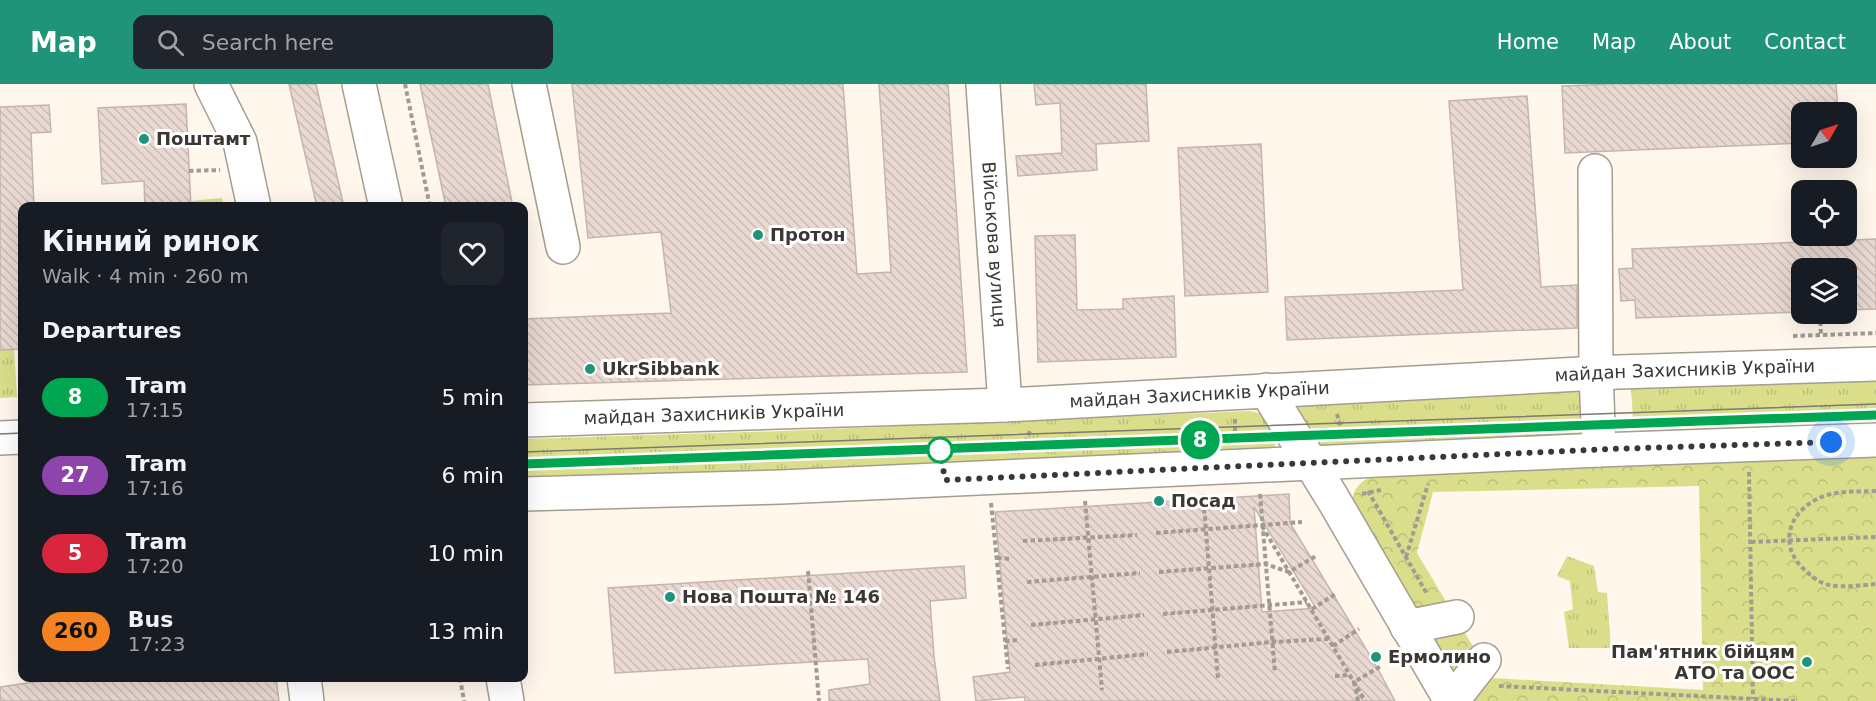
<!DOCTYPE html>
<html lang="en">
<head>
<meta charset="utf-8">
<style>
	body { margin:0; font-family:"DejaVu Sans",sans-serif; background:#20242c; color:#f1f3f6; height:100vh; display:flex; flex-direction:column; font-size:22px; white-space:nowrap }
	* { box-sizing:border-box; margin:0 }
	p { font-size:20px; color:#9ea1a6 }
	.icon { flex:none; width:33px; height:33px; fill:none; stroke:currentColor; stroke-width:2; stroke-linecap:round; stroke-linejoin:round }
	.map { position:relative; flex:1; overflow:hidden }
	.side { position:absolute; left:18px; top:118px; width:510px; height:480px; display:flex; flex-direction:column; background:#171b24; border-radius:12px; box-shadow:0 6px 24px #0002 }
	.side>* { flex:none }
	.badge { padding:0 12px; border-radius:20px; font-size:21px; line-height:39px }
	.needle { width:39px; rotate:51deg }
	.tools { position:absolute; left:1791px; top:18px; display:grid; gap:12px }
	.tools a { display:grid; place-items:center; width:66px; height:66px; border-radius:12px; background:#171b24; box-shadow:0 6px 24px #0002; font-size:30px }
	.you { position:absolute; width:30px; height:30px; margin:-15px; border:4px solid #fff; border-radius:50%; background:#1a73e8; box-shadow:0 0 0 9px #1a73e833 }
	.map>.badge { position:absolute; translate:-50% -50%; box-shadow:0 0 0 3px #fff }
	h2 { padding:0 24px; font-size:22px; line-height:54px }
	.round { display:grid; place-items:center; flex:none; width:63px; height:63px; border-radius:12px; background:#20242c }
	.headline { display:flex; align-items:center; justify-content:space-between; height:102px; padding:0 24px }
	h1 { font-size:28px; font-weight:800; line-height:45px }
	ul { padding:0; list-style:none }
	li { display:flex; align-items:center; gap:18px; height:78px; padding:0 24px }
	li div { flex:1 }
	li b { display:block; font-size:22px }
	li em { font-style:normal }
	li .badge { min-width:66px; font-weight:700; text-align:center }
	header { display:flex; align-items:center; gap:36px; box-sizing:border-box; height:84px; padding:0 30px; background:#209478; color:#fff }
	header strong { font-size:28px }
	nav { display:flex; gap:33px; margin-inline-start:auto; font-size:21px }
	.search { width:420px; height:54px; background:#20242c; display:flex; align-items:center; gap:15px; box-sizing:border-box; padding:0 21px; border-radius:12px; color:#9ea1a6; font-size:22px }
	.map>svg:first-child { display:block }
</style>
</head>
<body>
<header>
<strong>Map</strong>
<div class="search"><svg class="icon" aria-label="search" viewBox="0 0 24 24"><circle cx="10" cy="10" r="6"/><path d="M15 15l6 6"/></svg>Search here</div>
<nav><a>Home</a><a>Map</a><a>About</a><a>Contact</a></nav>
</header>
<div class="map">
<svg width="1876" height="617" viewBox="0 0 1876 617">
	<defs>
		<pattern id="grass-tufts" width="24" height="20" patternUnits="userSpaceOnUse" patternTransform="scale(1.5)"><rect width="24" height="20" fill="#dade8b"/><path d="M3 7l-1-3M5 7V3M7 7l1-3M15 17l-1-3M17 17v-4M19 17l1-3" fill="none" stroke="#bcbf78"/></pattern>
		<pattern id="park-crowns" width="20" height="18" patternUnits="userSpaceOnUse" patternTransform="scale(1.5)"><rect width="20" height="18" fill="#dade8b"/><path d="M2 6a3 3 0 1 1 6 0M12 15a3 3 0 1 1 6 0" fill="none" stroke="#bcbf78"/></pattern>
		<pattern id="building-back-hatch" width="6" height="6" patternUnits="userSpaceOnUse" patternTransform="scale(1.5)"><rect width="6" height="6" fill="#e9d9d2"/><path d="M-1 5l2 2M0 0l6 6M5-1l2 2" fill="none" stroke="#c9bbb5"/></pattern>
	</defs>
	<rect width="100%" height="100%" fill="#fff6ec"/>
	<g fill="url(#grass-tufts)">
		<path d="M 222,114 L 224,123 L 191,123 L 191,117 Z"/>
		<path d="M 14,265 L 17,313 L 0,314 L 0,266 Z"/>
		<path d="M 1876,293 L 1876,343 L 1634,351 L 1631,303 Z"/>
		<path d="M 1581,307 L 1581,351 L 1315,362 L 1293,320 L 1297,317 Z"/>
		<path d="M 1249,327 L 1264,330 L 1278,356 L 1273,365 L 1264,370 L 524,396 L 524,355 L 783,347 Z"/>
		<path d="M 1567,472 L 1594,482 L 1598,508 L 1607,509 L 1611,564 L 1569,564 L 1564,528 L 1573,525 L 1570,497 L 1557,492 Z"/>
	</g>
	<path fill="url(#park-crowns)" fill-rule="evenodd" d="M 1876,366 L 1876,617 L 1469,617 L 1353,420 C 1352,405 1360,398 1372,392 ZM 1699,402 L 1703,606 L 1492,594 L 1417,469 L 1433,408 Z"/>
	<g fill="url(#building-back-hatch)" stroke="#c4b5ad" stroke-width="1.5" fill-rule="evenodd">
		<path d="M 289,0 L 316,0 L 344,123 L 317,123 Z"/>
		<path d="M 420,0 L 488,0 L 513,123 L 446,123 Z"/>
		<path d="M 572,0 L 843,0 L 857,190 L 891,188 L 879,0 L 948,0 L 967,288 L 524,301 L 524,235 L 671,229 L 661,148 L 588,154 Z"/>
		<path d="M 1034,0 L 1146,0 L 1149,57 L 1096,60 L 1097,86 L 1018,92 L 1016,72 L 1062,69 L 1060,19 L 1036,21 Z"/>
		<path d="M 1615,0 L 1836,0 L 1838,28 L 1802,28 L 1802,59 L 1565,69 L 1562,2 Z"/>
		<path d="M 1527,12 L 1541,203 L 1577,201 L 1577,244 L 1287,256 L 1285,213 L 1463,206 L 1449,17 Z"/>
		<path d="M 186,20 L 191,123 L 145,123 L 144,97 L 102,100 L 98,24 Z"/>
		<path d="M 49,21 L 51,48 L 31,49 L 34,123 L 22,123 L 22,265 L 0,266 L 0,23 Z"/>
		<path d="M 1261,60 L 1268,208 L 1185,212 L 1178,64 Z"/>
		<path d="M 1075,151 L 1077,226 L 1123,225 L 1123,215 L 1174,212 L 1176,273 L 1038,278 L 1035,152 Z"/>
		<path d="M 1876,155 L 1876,225 L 1846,226 L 1846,184 L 1802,184 L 1802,228 L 1636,234 L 1635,216 L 1621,217 L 1619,185 L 1633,184 L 1632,165 Z"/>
		<path d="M 1289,410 L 1290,439 L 1374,578 L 1395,617 L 1025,617 L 1025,613 L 976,617 L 973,593 L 1010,588 L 995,428 ZM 1254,423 L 1316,524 L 1262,528 Z"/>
		<path d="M 964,482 L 966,514 L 930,517 L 934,572 L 940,617 L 829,617 L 829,606 L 870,600 L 868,575 L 615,589 L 608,504 Z"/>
		<path d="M 62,594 L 276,594 L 279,617 L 0,617 L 0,603 Z"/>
	</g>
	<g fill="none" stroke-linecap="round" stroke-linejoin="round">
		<defs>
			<g id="minor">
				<path d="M 211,0 L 240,58 L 254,123"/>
				<path d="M 529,0 L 563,163"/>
				<path id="s1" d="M 983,1 L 1005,321"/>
				<path d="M 1595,87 L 1596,289"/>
				<path d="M 1407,543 L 1457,533"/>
				<path d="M 304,594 L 307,617"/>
				<path d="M 503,594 L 507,617"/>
				<path d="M 1452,617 L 1484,576"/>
			</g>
			<g id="major">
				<path d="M 359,0 L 386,123"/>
				<path d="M 1596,289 L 1599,366"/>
				<path d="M 1266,306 L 1333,415 L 1451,617"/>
				<path id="s2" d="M 524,336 L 1005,321 L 1618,288 L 1876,280"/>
				<path d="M 0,354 L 22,353"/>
				<path d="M 524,410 L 781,403 L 1599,366 L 1876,356"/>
			</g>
		</defs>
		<use href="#minor" stroke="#a69c90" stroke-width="36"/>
		<use href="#major" stroke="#a69c90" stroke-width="36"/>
		<g stroke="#a29b94" stroke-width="4" stroke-dasharray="4.5 3" stroke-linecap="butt">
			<path d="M 405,0 L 430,123"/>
			<path d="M 189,87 L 220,86"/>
			<path d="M 1820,230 L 1821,251"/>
			<path d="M 1793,252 L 1876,249"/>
			<path d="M 1337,330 L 1343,352"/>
			<path d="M 1235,335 L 1235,354"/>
			<path d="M 1022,365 L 1030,347"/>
			<path d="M 1749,388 L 1753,615"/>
			<path d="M 1368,407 L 1427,510"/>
			<path d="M 1876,407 C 1856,408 1835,406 1817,415 C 1786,431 1779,464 1806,487 C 1812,493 1820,499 1829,501 C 1843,504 1862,501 1876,500"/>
			<path d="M 1203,410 L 1218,595"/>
			<path d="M 1260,410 L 1275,589"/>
			<path d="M 1362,410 L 1381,406"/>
			<path d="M 1085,417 L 1102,606"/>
			<path d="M 991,419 L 1008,585"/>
			<path d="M 1262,442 L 1365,617"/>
			<path d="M 1156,449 L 1302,438"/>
			<path d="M 1023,457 L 1137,451"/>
			<path d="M 1751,458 L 1876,453"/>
			<path d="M 1406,473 L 1428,400"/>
			<path d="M 997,474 L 1012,475"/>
			<path d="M 808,487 L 819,617"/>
			<path d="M 1159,488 L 1265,480 L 1289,488 L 1316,472"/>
			<path d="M 1027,498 L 1140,489"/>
			<path d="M 1312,525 L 1337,509"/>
			<path d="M 1163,530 L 1307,518"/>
			<path d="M 1031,541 L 1144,531"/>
			<path d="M 1005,557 L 1020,556"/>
			<path d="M 1333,562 L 1359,545"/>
			<path d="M 1167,568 L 1272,558 L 1328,555"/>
			<path d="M 1035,581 L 1148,570"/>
			<path d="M 1335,592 L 1349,591"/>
			<path d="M 460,594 L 464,617"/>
			<path d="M 1499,602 L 1795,617"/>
			<path d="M 1358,617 L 1354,598 L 1381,582"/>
		</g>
		<use href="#minor" stroke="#fff" stroke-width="33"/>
		<use href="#major" stroke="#fff" stroke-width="33"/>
		<g stroke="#7e7972" stroke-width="1.5">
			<path d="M 0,350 L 22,349"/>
			<path d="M 524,368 L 1876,320"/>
			<path d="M 524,380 C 974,366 1425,345 1876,331"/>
		</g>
	</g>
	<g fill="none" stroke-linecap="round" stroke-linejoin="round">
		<defs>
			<path id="line" d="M 524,380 C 974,366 1425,346 1876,331"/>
		</defs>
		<use href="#line" stroke="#fff" stroke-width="14"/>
		<use href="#line" stroke="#00a651" stroke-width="9"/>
		<path stroke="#3b3732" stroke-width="6" stroke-dasharray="0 10.8" d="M 940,366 L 945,396 L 1611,365 L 1831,358"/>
	</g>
	<g fill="#209478" stroke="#fff" stroke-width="2">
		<circle cx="144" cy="55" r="6"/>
		<circle cx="758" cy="151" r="6"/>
		<circle cx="590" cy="285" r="6"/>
		<circle cx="1159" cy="417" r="6"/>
		<circle cx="670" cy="513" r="6"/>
		<circle cx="1376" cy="573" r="6"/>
		<circle cx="1807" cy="578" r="6"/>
	</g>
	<circle fill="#fff" stroke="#00a651" stroke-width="3" cx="940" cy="366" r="12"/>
	<g text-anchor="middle" stroke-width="6" stroke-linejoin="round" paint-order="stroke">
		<g font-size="18" font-weight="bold" fill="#3b3732" stroke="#fff" text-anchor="start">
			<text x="156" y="61">Поштамт</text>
			<text x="770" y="157">Протон</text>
			<text x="602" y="291">UkrSibbank</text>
			<text x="1171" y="423">Посад</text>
			<text x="682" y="519">Нова Пошта № 146</text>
			<text x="1795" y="574" text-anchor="end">Пам'ятник бійцям<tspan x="1795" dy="21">АТО та ООС</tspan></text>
			<text x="1388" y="579">Ермолино</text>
		</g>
		<g font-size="18" fill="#3b3732" stroke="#fff">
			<text dy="6" stroke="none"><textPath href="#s1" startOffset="160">Військова вулиця</textPath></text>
			<text dy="6" stroke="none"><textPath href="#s2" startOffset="1162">майдан Захисників України</textPath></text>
			<text dy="6" stroke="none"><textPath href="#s2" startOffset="676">майдан Захисників України</textPath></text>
			<text dy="6" stroke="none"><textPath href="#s2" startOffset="190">майдан Захисників України</textPath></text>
		</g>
	</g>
</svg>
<div class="tools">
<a><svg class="needle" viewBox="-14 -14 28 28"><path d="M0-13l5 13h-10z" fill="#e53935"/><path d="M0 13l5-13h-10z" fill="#9ea1a6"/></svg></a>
<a><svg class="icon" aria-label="locate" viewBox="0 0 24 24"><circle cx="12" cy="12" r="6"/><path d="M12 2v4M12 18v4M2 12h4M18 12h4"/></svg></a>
<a><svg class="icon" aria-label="layers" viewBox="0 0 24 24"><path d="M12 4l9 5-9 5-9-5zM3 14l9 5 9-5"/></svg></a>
</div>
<div class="you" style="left:1831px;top:358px"></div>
<b class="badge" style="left:1200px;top:356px;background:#00a651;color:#fff">8</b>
<section class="side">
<div class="headline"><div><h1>Кінний ринок</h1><p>Walk · 4 min · 260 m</p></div><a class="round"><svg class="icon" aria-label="heart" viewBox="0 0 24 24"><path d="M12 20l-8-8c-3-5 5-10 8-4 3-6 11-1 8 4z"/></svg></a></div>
<h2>Departures</h2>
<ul>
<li><span class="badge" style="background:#00a651;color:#fff">8</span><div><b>Tram</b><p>17:15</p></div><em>5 min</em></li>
<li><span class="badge" style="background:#8e44ad;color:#fff">27</span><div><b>Tram</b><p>17:16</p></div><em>6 min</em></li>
<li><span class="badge" style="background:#d7263d;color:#fff">5</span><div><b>Tram</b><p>17:20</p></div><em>10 min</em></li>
<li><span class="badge" style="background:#f58220;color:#111">260</span><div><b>Bus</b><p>17:23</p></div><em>13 min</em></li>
</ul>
</section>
</div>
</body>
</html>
